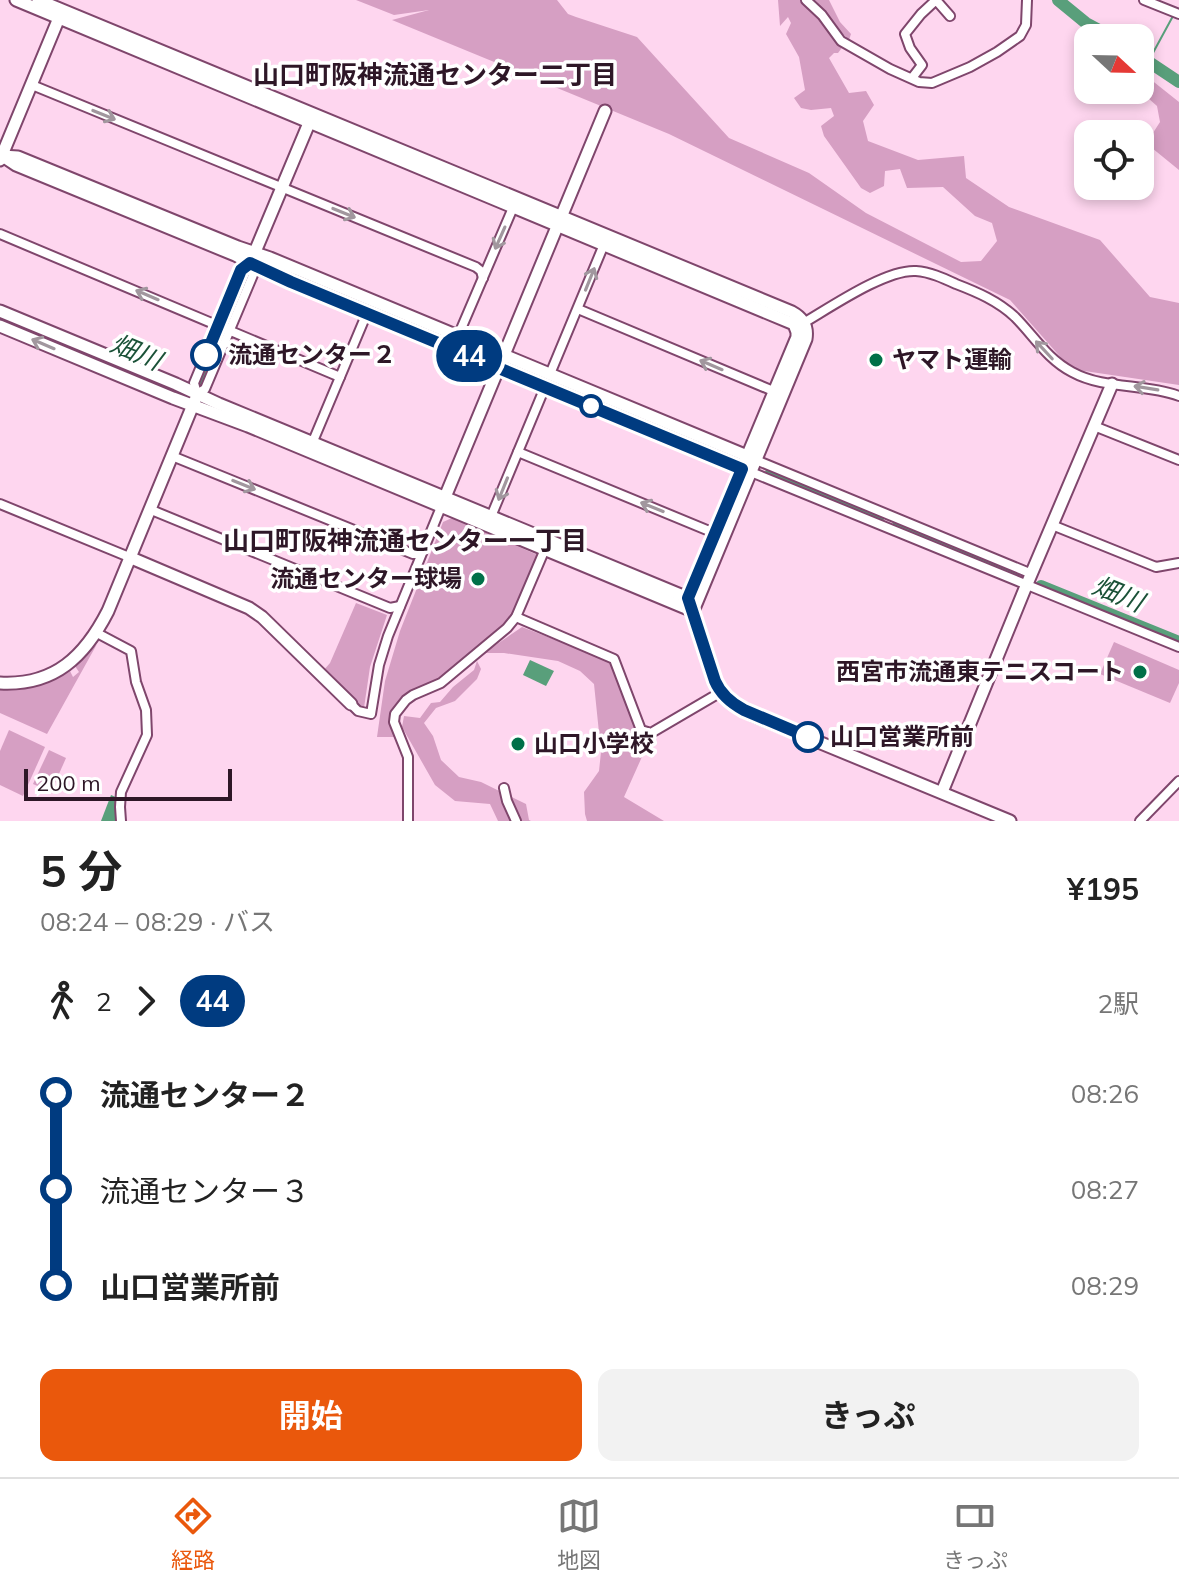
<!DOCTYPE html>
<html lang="ja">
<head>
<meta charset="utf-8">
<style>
	body { margin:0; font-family:Mulish,"Noto Sans JP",sans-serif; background:#f2f2f2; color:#222; height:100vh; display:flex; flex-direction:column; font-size:30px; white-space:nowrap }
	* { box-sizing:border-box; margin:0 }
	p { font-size:26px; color:#767676 }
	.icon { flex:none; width:44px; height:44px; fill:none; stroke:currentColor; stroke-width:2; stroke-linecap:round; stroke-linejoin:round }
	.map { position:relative; height:821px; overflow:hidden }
	.sheet { display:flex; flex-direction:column; background:#fff; flex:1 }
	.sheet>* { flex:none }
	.badge { padding:0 16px; border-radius:26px; font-size:28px; line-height:52px }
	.needle { width:52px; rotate:112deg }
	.tools { position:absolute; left:1074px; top:24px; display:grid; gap:16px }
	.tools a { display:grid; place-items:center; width:80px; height:80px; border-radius:16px; background:#fff; box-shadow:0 4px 12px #0003; font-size:40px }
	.scale { position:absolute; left:24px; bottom:20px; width:208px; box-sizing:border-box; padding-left:8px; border:4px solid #2e1727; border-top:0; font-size:22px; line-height:28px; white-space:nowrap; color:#2e1727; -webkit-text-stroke:6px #fff; paint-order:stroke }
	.map>.badge { position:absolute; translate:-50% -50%; box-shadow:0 0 0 4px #fff }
	.legs { display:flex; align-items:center; gap:12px; height:88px; padding:0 40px; font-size:26px }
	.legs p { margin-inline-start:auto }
	.summary { display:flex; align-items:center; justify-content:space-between; height:136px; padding:0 40px }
	h1 { font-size:44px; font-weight:700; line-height:60px }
	.cta { display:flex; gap:16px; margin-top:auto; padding:16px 40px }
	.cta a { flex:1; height:92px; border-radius:16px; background:#ea580c; color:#fff; font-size:32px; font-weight:700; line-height:92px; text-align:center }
	.cta a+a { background:#f2f2f2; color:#222 }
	ul { padding:0 40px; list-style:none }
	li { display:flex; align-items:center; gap:28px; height:96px; font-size:30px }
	li i { display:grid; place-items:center; width:12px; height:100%; margin:0 10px; background:currentColor }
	li i::after { content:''; width:20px; height:20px; margin:-10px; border:6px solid; border-radius:50%; background:#fff }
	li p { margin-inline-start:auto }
	li:first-child i { background:linear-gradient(#0000 50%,currentColor 0) }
	li:last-child i { background:linear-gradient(currentColor 50%,#0000 0) }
	.menu { display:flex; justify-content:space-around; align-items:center; height:112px; border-top:2px solid #e0e0e0; background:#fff; font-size:22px; color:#767676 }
	.menu a { display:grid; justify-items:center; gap:4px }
	.menu .on { color:#ea580c }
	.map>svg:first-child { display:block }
</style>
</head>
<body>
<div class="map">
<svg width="1179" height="821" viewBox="0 0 1179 821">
	<rect width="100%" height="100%" fill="#fed6ef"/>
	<g fill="#d69fc3">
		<path d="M 356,0 L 557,0 L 568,14 L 576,17 L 637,37 L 729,138 L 809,173 L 866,213 L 961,262 L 981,261 L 997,241 L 992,223 L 975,216 L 943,187 L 907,188 L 900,169 L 885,171 L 884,186 L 870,193 L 861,188 L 824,136 L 821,126 L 834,116 L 831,108 L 811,110 L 801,108 L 794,98 L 805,90 L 799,57 L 786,34 L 791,23 L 788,17 L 780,26 L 778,0 L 829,0 L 840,22 L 851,34 L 849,40 L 815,5 L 844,45 L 838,53 L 834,53 L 829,58 L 849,93 L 866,91 L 874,105 L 863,121 L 868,141 L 918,160 L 964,156 L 966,178 L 1009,207 L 1100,240 L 1150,297 L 1179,303 L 1179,385 L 1071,369 L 1010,300 L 669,134 L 392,20 L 429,10 L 394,15 Z"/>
		<path d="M 1091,35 L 1094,38 L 1088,38 L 1088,87 L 1082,84 L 1083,38 Z"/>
		<path d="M 1140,71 L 1179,102 L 1179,170 L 1152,148 L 1151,136 L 1160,122 L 1157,106 L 1139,90 Z"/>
		<path d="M 452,518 L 540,556 L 513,618 L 438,682 L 393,711 L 390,725 L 397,737 L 377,737 L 385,681 L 400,631 L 443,522 Z"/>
		<path d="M 356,603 L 387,615 L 370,667 L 364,708 L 358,705 L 323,671 L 330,663 Z"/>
		<path d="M 522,627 L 610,661 L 645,750 L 624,797 L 664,821 L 587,821 L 585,814 L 584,792 L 599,771 L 601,752 L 594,684 L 580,671 L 558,661 L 504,653 L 484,653 Z"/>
		<path d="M 1114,642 L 1179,670 L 1179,683 L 1170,703 L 1100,674 Z"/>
		<path d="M 97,644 L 47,734 L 0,713 L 0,690 C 25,692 49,684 70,671 L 73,677 L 79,672 L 75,666 Z"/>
		<path d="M 477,661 L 481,669 L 477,679 L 455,701 L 436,708 L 424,723 L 433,736 L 441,760 L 459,777 L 481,782 L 526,804 L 529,820 L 531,821 L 498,821 L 490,804 L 455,801 L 435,785 L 402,727 L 404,716 L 420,718 L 431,703 L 440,702 L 453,687 L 474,670 Z"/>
		<path d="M 9,730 L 45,747 L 23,796 L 0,785 L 0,751 Z"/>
		<path d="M 49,750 L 66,758 L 51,792 L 33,784 Z"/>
	</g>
	<g fill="#599f7b">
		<path d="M 530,660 L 554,671 L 546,686 L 523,675 Z"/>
		<path d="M 111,795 L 118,798 L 118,821 L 101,821 Z"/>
	</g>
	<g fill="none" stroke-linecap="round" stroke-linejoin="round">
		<path stroke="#599f7b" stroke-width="2" d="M 1148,62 L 1173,16"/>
		<g stroke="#599f7b" stroke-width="12">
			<path d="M 1058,0 L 1086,23 L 1114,38"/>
			<path d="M 1140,56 L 1179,82"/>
			<path d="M 273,266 L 350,299"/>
			<path d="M 371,307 L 488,356"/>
			<path d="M 0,319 L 59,344"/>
			<path d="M 226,319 L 243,279"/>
			<path d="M 79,352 L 175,392"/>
			<path d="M 516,367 L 617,409"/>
			<path d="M 202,380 L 218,340"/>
			<path d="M 637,418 L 731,456"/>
			<path d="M 771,473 L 878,518"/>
			<path d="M 898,526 L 1014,574"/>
			<path d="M 1041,586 L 1179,642"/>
		</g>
		<defs>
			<g id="street">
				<path d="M 806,0 L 822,15 L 841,41 L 890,69 L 919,82 L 932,83 L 970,67 L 997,52 L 1020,36 L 1026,25 L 1027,0"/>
				<path d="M 1144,0 L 1179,14"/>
				<path d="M 912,78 L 922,65 L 910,48 L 905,34 L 921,14 L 936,0 L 950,16"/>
				<path d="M 32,85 L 476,267 L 481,271 L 483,278"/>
				<path d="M 0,234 L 340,377"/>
				<path d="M 250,263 L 253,275 L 205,389 L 197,394 L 194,383 L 241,270 Z"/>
				<path d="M 578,309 L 778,393"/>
				<path d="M 800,325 C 828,309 885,269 916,271 C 930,272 943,278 956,284 C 977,292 998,301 1015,317 C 1034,336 1047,359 1072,372 C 1105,390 1144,383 1179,396"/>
				<path d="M 458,336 L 515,203"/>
				<path d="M 550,374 L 605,242"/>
				<path d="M 1094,426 L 1179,460"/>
				<path d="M 311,446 L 364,320 L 362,310"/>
				<path d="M 518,452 L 719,535"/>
				<path d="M 172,456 L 413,554 L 418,554 L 423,551"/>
				<path d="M 756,460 L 1032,574"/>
				<path d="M 751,472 L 1179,647"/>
				<path d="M 0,504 L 129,557"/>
				<path d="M 149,509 L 390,608 L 400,606"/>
				<path d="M 490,519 L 545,387"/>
				<path d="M 1052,525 L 1156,567 L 1179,563"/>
				<path d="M 516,617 L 614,659 L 641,730 L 651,733 L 721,692"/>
				<path d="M 97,633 L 131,651 L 136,682 L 146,710 L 147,735 L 121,792 L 120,807 L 121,821"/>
				<path d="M 351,704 L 358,711 L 371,714 L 379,665 L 388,636 L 441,507"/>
				<path d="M 504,788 L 507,801 L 516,821"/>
				<path d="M 408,821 L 408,757 L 394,722 L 395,714 L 406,700 L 413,695 L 441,683 L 507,628 L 516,617 L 545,549"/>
				<path d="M 1140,821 L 1179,781"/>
			</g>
			<g id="secondary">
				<path d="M 16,0 L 794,324 L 797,332 L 797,337 L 688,598 L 717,687 L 735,705 L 753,715 L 1010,821"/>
				<path d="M 2,156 L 18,157 L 238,247 L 270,258 L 752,458"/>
				<path d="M 4,157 L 16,165 L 235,255 L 263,270 L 747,471"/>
				<path d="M 0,160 L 61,13"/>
				<path d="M 252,259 L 312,116"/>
				<path d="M 0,311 L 176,384 L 219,404 L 688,598"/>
				<path d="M 0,326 L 173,398 L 248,426 L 693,611 L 806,339 C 808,327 803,318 792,312 L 38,0"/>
				<path d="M 443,502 L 605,111"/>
				<path d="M 129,557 L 249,608 L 262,617 L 351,704"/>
				<path d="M 0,683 C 55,686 85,656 108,611 L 195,400"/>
				<path d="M 942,792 L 1024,591 L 1112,384"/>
			</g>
		</defs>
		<use href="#street" stroke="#7f466c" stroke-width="12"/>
		<use href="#secondary" stroke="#7f466c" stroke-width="15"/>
		<use href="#street" stroke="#fff" stroke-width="8"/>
		<use href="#secondary" stroke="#fff" stroke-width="11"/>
	</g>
	<defs><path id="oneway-shaft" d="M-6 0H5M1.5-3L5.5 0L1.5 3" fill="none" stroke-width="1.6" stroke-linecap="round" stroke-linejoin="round" transform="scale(2)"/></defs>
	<g stroke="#a1979e">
		<use href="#oneway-shaft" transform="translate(104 115) rotate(22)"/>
		<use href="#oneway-shaft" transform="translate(344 213) rotate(22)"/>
		<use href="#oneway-shaft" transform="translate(500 238) rotate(114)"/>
		<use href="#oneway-shaft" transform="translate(590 279) rotate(-68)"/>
		<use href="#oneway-shaft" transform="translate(147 295) rotate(-157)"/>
		<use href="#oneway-shaft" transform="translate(43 344) rotate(-157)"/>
		<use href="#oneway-shaft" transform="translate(1044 350) rotate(-133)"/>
		<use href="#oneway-shaft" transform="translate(711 365) rotate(-157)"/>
		<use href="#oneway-shaft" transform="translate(1146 388) rotate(-171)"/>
		<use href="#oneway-shaft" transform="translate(244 485) rotate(22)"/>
		<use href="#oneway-shaft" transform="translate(503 489) rotate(112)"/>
		<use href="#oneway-shaft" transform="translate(652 507) rotate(-158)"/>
	</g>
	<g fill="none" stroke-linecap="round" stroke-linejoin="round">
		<defs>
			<path id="line-1" d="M 206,355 L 241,270 L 250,263 L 291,282 L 742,469 L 688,598 L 715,681 C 721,695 731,703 744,710 L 808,737"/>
		</defs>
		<use href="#line-1" stroke="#fff" stroke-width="18"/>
		<use href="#line-1" stroke="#003b80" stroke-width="12"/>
	</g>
	<g fill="#fff" stroke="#003b80" stroke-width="4">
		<circle cx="206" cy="355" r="14"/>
		<circle cx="591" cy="406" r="10"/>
		<circle cx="808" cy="737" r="14"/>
	</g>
	<g fill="#007048" stroke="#fff" stroke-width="3">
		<circle cx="876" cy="360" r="8"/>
		<circle cx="478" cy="579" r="8"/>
		<circle cx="1140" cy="672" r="8"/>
		<circle cx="518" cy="744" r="8"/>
	</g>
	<g text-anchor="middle" stroke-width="7" stroke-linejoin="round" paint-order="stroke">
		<g font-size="24" font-weight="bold" fill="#2e1727" stroke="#fff" text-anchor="start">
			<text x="228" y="363">流通センター２</text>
			<text x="830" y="745">山口営業所前</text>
		</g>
		<g font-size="24" font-weight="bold" fill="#2e1727" stroke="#fff" text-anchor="start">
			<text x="892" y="368">ヤマト運輸</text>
			<text x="462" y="587" text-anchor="end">流通センター球場</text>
			<text x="1124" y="680" text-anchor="end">西宮市流通東テニスコート</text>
			<text x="534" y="752">山口小学校</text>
		</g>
		<g font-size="26" font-weight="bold" fill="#2e1727" stroke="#fff">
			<text x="435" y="84">山口町阪神流通センター二丁目</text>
			<text x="405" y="550">山口町阪神流通センター一丁目</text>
		</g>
		<g font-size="26" font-style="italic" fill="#1b5238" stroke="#fff">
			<text transform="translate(136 352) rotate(23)" y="9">畑川</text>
			<text transform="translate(1118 594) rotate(22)" y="9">畑川</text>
		</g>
	</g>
</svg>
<div class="tools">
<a><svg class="needle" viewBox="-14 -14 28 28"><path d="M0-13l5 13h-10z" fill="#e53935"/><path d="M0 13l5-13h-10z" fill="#767676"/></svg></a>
<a><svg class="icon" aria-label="locate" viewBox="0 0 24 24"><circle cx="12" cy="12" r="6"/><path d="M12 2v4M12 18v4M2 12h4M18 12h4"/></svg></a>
</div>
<div class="scale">200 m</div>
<b class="badge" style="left:469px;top:356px;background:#003b80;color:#fff">44</b>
</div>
<section class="sheet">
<div class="summary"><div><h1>5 分</h1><p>08:24 – 08:29 · バス</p></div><b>¥195</b></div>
<div class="legs"><svg class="icon" aria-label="walk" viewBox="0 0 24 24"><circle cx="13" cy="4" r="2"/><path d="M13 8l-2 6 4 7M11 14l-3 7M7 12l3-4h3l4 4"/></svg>2<svg class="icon" aria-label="forward" viewBox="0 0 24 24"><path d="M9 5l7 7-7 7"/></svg><b class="badge" style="background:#003b80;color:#fff">44</b><p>2駅</p></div>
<ul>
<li><i style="color:#003b80"></i><b>流通センター２</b><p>08:26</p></li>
<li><i style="color:#003b80"></i><span>流通センター３</span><p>08:27</p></li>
<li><i style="color:#003b80"></i><b>山口営業所前</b><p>08:29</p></li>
</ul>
<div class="cta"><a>開始</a><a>きっぷ</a></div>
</section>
<nav class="menu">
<a class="on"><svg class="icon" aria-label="directions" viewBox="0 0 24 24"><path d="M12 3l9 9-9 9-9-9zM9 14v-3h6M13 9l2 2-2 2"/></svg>経路</a>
<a><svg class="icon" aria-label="map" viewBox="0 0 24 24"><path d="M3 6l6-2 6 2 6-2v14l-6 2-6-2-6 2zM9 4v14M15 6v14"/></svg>地図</a>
<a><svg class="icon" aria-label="tickets" viewBox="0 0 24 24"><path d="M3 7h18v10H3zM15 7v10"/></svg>きっぷ</a>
</nav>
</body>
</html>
